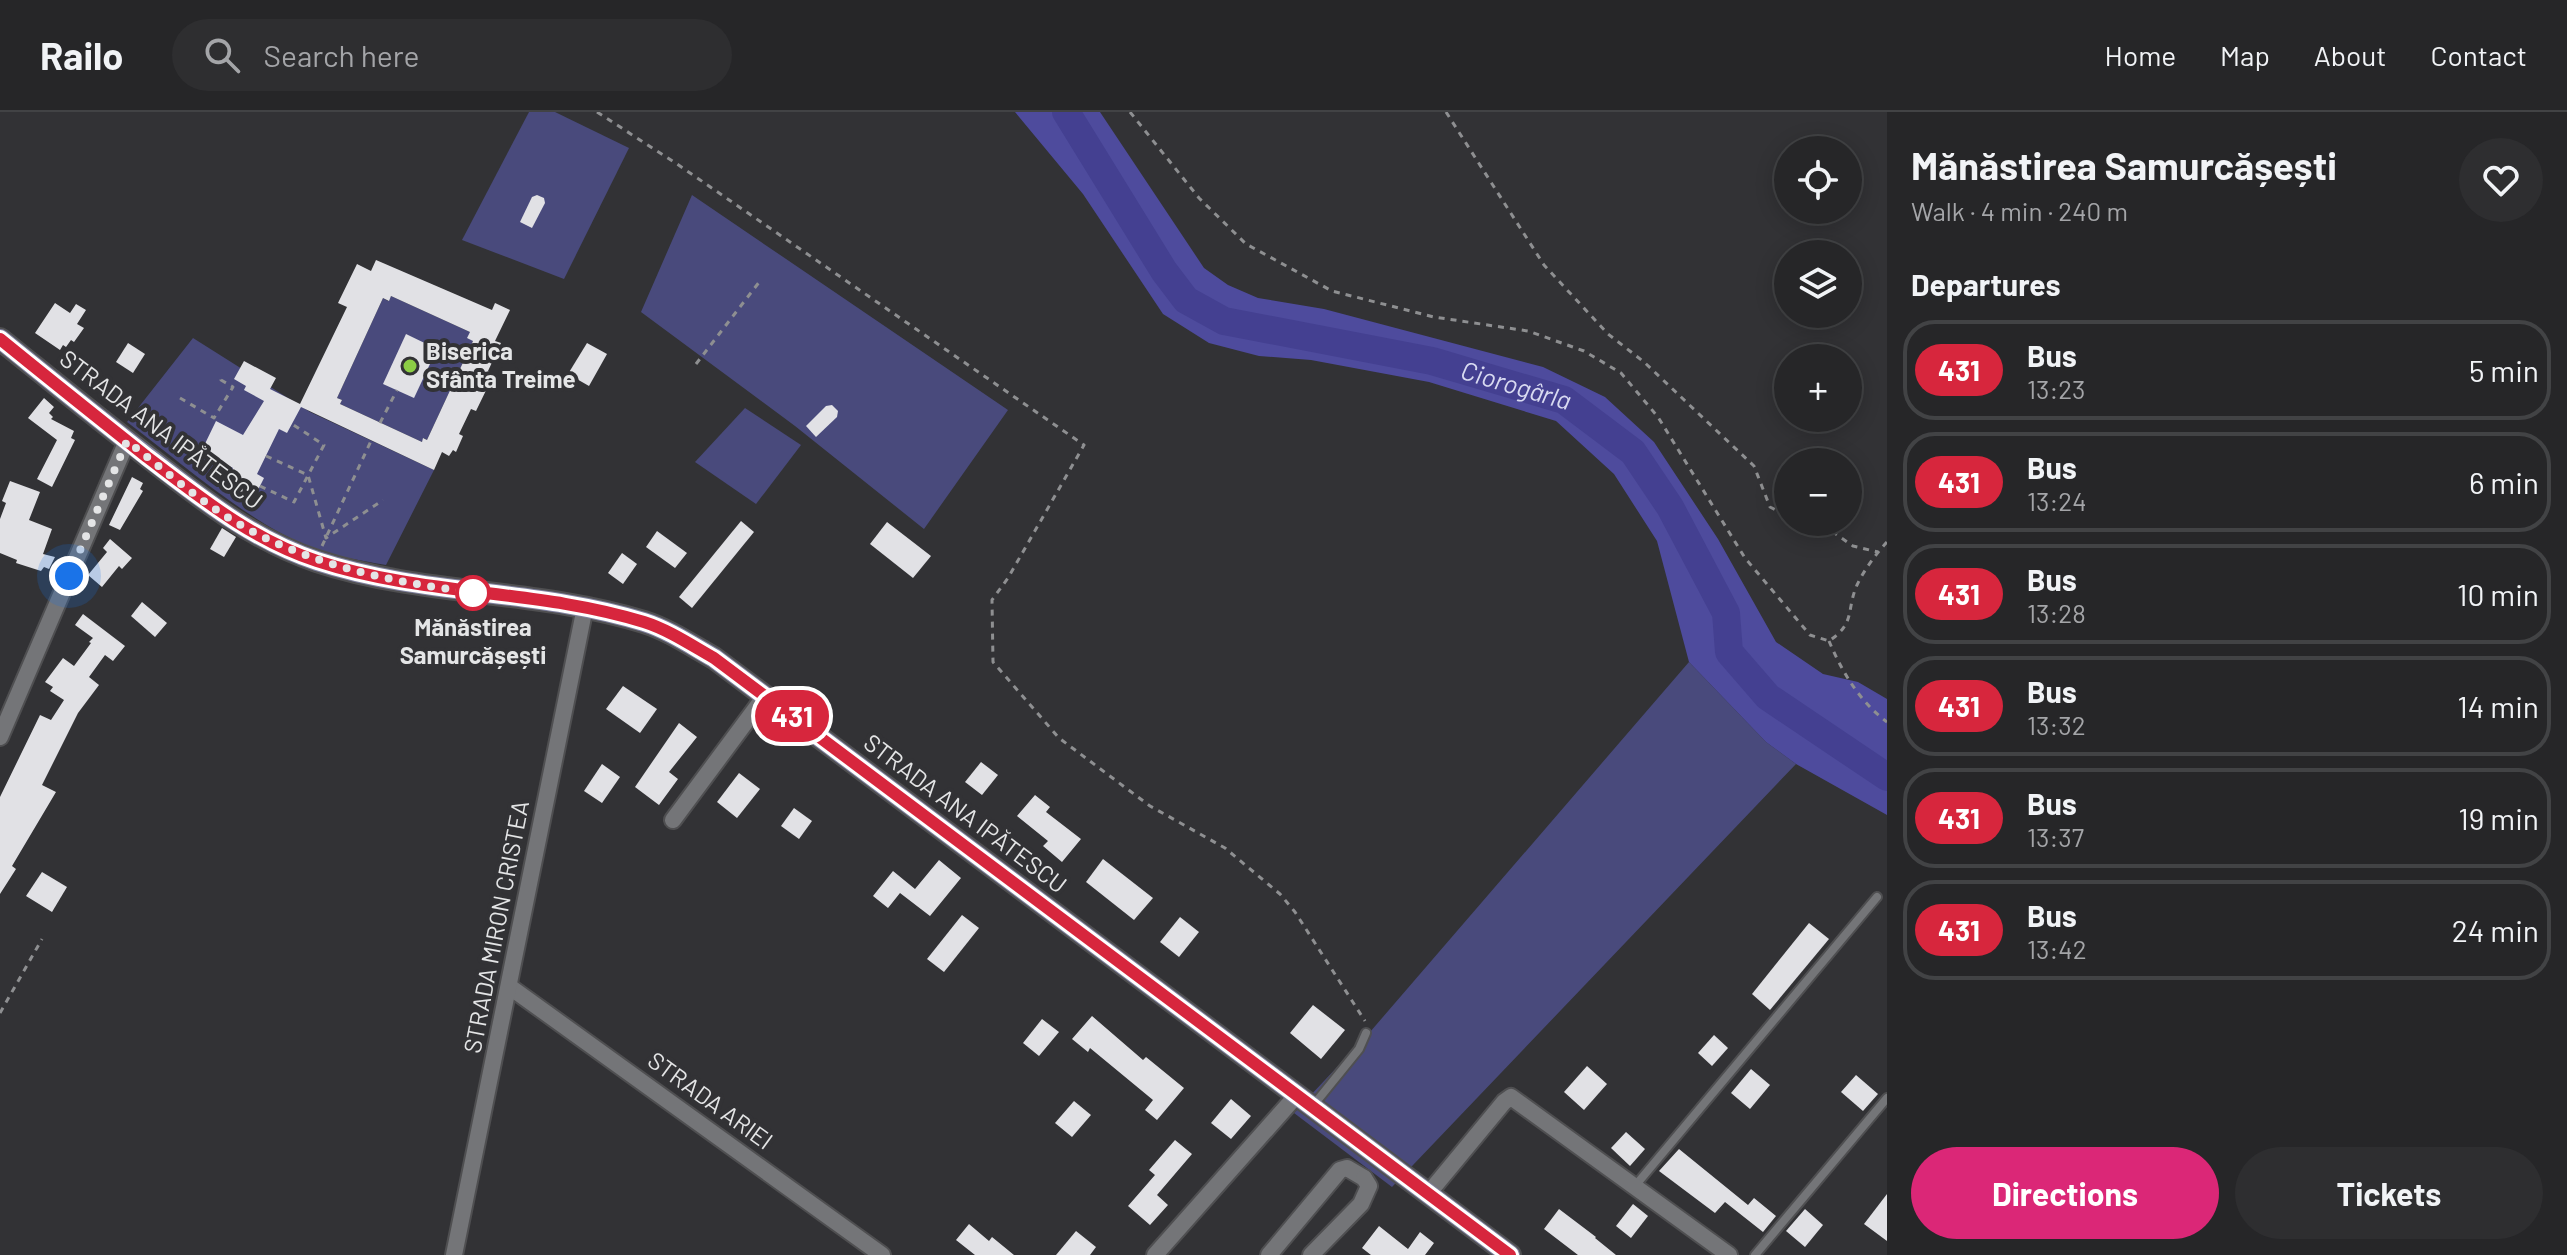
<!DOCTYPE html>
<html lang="en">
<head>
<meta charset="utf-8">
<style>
	body { margin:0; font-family:Barlow,sans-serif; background:#2e2e30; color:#f1f3f6; height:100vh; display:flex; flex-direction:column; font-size:30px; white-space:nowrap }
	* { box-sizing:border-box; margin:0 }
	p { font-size:26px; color:#a4a5a8 }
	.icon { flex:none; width:44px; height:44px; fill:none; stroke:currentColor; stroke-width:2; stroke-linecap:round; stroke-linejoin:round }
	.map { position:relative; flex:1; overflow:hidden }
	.panel { display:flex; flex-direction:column; background:#262628; width:680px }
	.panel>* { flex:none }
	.badge { padding:0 16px; border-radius:26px; font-size:28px; line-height:52px }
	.fabs { position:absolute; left:1774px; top:24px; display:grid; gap:16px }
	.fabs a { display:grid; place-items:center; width:88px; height:88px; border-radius:50%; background:#262628; box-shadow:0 4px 20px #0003,0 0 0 2px #424345; font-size:40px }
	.you { position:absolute; width:40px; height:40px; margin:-20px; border:6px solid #fff; border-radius:50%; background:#1a73e8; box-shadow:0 0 0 12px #1a73e833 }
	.map>.badge { position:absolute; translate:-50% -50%; box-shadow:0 0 0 4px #fff }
	h2 { padding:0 24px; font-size:30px; line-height:72px }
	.round { display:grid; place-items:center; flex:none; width:84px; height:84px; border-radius:42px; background:#2e2e30 }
	.headline { display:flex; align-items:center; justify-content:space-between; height:136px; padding:0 24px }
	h1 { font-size:38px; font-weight:700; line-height:60px }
	.button { display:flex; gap:16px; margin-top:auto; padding:16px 24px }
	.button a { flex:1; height:92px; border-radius:48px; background:#db2777; color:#fff; font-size:32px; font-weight:700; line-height:92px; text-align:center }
	.button a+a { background:#2e2e30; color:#f1f3f6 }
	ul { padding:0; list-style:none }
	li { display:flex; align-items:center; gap:24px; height:100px; margin:0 16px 12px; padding:0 8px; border:4px solid #424345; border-radius:32px }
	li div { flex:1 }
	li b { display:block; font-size:30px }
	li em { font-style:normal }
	li .badge { min-width:88px; font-weight:700; text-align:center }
	header { display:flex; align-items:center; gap:48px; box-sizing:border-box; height:112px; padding:0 40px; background:#262628; border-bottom:2px solid #424345 }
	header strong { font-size:38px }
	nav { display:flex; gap:44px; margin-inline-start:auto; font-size:28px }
	.search { width:560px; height:72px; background:#2e2e30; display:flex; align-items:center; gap:20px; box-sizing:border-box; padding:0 28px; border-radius:44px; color:#a4a5a8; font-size:30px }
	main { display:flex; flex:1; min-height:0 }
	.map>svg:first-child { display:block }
</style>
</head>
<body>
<header>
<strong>Railo</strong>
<div class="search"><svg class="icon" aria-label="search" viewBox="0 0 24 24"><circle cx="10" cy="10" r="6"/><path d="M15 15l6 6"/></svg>Search here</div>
<nav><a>Home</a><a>Map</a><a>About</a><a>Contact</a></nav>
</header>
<main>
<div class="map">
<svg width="1887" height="1143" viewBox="0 0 1887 1143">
	<rect width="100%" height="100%" fill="#323235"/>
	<g fill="#494a7c">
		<path d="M 529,0 L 555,0 L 629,36 L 564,167 L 462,128 Z"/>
		<path d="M 692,83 L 1008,298 L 924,417 L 795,314 L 641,200 Z"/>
		<path d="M 391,184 L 470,220 L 473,229 L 427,328 L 424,326 L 422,330 L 340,292 L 342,288 L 337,286 L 383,186 L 388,189 Z"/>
		<path d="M 193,226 L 310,300 L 434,358 L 386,453 C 358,448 330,444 303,432 C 243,406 179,349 127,310 Z"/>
		<path d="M 745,296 L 801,333 L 756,392 L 695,350 Z"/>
		<path d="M 1689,550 L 1766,630 L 1796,652 L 1392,1075 L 1294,1001 L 1370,920 Z"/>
	</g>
	<path fill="#4e4b9d" d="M 1015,0 L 1100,0 L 1204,156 L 1228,173 L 1258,186 L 1324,197 L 1543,255 L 1605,285 L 1654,330 L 1718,427 L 1776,530 L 1823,562 L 1858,570 L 1887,587 L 1887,703 L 1796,652 L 1766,630 L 1689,550 L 1657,429 L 1614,362 L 1556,309 L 1429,270 L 1311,248 L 1259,244 L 1209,231 L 1163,202 L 1083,82 Z"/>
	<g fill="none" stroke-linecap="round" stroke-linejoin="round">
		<path stroke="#444091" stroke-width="28" id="s1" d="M 1066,0 L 1164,159 L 1186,188 L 1224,209 L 1432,249 L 1564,288 L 1633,340 L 1670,395 L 1726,501 L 1729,540 L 1768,585 L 1887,665"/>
	</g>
	<g fill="#e1e1e5" fill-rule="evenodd">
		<path d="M 537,83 L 544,86 L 545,91 L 532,116 L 520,110 L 532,85 Z"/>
		<path d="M 376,148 L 492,198 L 495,191 L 510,198 L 495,229 L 501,231 L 488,259 L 494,262 L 476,299 L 471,297 L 459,322 L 463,324 L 456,340 L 453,338 L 449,344 L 442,340 L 434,358 L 301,295 L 287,321 L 279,317 L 257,362 L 264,366 L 253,388 L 224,373 L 233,356 L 201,340 L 216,309 L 243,323 L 264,289 L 244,278 L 246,274 L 234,267 L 244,249 L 276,266 L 270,277 L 300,292 L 347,195 L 338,191 L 357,152 L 371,159 ZM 391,184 L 470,220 L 467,226 L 473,229 L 427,328 L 423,326 L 422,330 L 340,292 L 342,288 L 337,286 L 383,186 L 389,189 Z"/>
		<path d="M 55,191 L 70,201 L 76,192 L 86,198 L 77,212 L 84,216 L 74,230 L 71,228 L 66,235 L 63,233 L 60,238 L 35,221 Z"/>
		<path d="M 406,222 L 437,237 L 414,286 L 383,272 Z"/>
		<path d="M 128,231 L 145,242 L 133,261 L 116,250 Z"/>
		<path d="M 587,231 L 607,242 L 589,274 L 568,262 Z"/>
		<path d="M 44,286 L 54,295 L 49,301 L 53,305 L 51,307 L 74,319 L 71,326 L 75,328 L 52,375 L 37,367 L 57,328 L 28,306 Z"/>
		<path d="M 832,293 L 838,299 L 837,305 L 816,325 L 806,314 L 826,294 Z"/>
		<path d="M 132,365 L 143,371 L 140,377 L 143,379 L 120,418 L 109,413 Z"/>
		<path d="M 10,369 L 40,380 L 29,408 L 52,417 L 43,442 L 55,445 L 49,457 L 44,455 L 41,459 L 16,451 L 17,448 L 0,441 L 0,407 L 6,391 L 2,389 Z"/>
		<path d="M 741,409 L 754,420 L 692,496 L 679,485 Z"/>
		<path d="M 887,410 L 931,444 L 913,466 L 870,432 Z"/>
		<path d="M 222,416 L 236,425 L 224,445 L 210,437 Z"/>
		<path d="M 657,419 L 687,441 L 675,456 L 646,435 Z"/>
		<path d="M 110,427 L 132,446 L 122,457 L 119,454 L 102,475 L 88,463 L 107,440 L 103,436 Z"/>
		<path d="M 622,441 L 637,452 L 623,472 L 608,461 Z"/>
		<path d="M 142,490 L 167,511 L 155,525 L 131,504 Z"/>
		<path d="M 83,502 L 125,534 L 113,549 L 105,543 L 89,565 L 99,573 L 78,601 L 42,673 L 56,680 L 12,754 L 16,757 L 0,782 L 0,685 L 40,603 L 51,608 L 64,588 L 50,579 L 53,575 L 45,570 L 63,546 L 74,554 L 91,531 L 89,530 L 93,526 L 75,513 Z"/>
		<path d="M 623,574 L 657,597 L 640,621 L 606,597 Z"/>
		<path d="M 679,611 L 697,625 L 669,660 L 678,667 L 659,693 L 635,675 Z"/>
		<path d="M 981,650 L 998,663 L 982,683 L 965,670 Z"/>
		<path d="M 602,652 L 620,665 L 602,691 L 584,679 Z"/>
		<path d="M 739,661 L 760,677 L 737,706 L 717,690 Z"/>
		<path d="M 1035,683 L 1050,695 L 1046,700 L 1081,727 L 1062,750 L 1043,734 L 1048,729 L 1017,704 Z"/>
		<path d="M 794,696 L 812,709 L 799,727 L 781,714 Z"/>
		<path d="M 1103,747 L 1153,786 L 1134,808 L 1086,770 Z"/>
		<path d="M 939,748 L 961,766 L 930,804 L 900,781 L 888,796 L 873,784 L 893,759 L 915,777 Z"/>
		<path d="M 42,760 L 67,775 L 52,800 L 26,784 Z"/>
		<path d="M 962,803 L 979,816 L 944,860 L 927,847 Z"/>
		<path d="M 1180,805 L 1199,820 L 1179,845 L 1160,830 Z"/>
		<path d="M 1809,811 L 1829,827 L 1770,898 L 1752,882 Z"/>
		<path d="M 1313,893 L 1345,918 L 1321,947 L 1290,921 Z"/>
		<path d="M 1092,904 L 1143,948 L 1146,945 L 1184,976 L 1157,1008 L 1145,998 L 1153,988 L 1090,936 L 1088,940 L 1072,927 Z"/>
		<path d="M 1042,907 L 1059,920 L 1039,944 L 1023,931 Z"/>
		<path d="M 1714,923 L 1728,936 L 1712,954 L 1698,941 Z"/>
		<path d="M 1587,954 L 1607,972 L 1584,998 L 1564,980 Z"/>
		<path d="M 1751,957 L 1770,973 L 1750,997 L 1731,981 Z"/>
		<path d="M 1856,963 L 1878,982 L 1863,999 L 1841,980 Z"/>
		<path d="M 1231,987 L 1251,1004 L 1231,1027 L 1211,1011 Z"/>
		<path d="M 1074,989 L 1091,1003 L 1072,1025 L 1055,1011 Z"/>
		<path d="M 1626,1020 L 1645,1037 L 1630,1054 L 1611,1036 Z"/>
		<path d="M 1175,1028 L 1192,1042 L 1157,1083 L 1168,1093 L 1150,1113 L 1128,1094 L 1155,1063 L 1149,1058 Z"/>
		<path d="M 1679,1037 L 1748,1093 L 1754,1086 L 1776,1104 L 1763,1120 L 1725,1090 L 1715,1101 L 1659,1059 Z"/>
		<path d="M 1887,1082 L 1887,1129 L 1864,1112 Z"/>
		<path d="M 1633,1092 L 1648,1104 L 1631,1126 L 1616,1114 Z"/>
		<path d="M 1559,1097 L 1596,1125 L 1595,1126 L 1616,1143 L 1578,1143 L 1544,1117 Z"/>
		<path d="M 1805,1097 L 1823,1113 L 1805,1135 L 1786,1119 Z"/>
		<path d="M 969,1112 L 989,1129 L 992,1125 L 1014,1143 L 975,1143 L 956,1128 Z"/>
		<path d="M 1379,1114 L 1408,1137 L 1420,1120 L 1434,1131 L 1425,1143 L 1371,1143 L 1362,1136 Z"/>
		<path d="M 1076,1119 L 1096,1135 L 1090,1143 L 1056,1143 Z"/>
	</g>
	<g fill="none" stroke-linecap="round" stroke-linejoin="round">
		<defs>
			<g id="lane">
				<path d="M 1312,995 L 1359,937 L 1366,921"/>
				<path d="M 1635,1074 L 1877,785"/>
				<path d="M 1755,1143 L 1887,986"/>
			</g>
			<g id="street">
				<path d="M 0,625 L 127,329"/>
				<path d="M 673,708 L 765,584"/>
				<path d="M 510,875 L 882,1143"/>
				<path d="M 1428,1082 L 1504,990 L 1511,985 L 1729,1143"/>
				<path d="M 454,1143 L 585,495"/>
				<path d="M 1155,1143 L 1296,984"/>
				<path d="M 1269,1143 L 1340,1058 L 1347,1056 L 1364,1066"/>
				<path d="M 1311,1143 L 1361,1092 L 1369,1074 L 1364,1066"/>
			</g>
			<path id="secondary" d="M 0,227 C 51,268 101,309 152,348 C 203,388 254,428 317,449 C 423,484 538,477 644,510 C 669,518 691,533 714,546 L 1510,1143"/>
		</defs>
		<use href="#lane" stroke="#4f4f51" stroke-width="12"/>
		<use href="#street" stroke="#4f4f51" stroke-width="20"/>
		<use href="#secondary" stroke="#4f4f51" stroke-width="24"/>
		<g stroke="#8e8f91" stroke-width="3" stroke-dasharray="6 6" stroke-linecap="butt">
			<path d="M 597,0 L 677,52 L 1084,333 L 1008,466 L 992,488 L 993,550 L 1059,626 L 1150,694 L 1225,736 L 1280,782 L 1295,800 L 1365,909"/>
			<path d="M 1130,0 L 1199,86 L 1246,132 L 1332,179 L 1434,205 L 1528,219 L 1584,239 L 1621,261 L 1658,305 L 1745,446 L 1810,523 L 1829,529 C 1856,511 1846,498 1857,473 C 1864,458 1876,442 1887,430"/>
			<path d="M 1446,0 L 1544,153 L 1608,222 L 1644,250 L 1754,354 L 1770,395 L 1788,404"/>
			<path d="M 696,252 L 760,169"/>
			<path d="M 180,286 L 214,306 L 233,275 L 221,268 L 223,263"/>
			<path d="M 380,311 L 397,278"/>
			<path d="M 266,344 L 308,363 L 326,426 L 383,388"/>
			<path d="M 260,374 L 294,390 L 324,333 L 292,312"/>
			<path d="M 1810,410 L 1830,418 L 1853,434 L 1878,440"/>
			<path d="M 322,434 L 371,329"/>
			<path d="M 1829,529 C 1842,560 1860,590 1887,610"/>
			<path d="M 0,901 L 42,827"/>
		</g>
		<use href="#lane" stroke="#747578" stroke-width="8"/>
		<use href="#street" stroke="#747578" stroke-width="16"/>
		<use href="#secondary" stroke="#80829f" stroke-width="20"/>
	</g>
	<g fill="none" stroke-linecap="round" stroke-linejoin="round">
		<defs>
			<path id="line" d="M 0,227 C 49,267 98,306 147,345 C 200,385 252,428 317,449 C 423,484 538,477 644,510 C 669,518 691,533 714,546 L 1510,1143"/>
		</defs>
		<use href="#line" stroke="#fff" stroke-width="18"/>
		<use href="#line" stroke="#d7263d" stroke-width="12"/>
		<path stroke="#e4e5e6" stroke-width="8" stroke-dasharray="0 14.4" d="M 69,464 L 127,329 C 159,354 190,381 224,403 C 301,452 389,470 478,481 L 473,481"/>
	</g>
	<circle fill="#8cce45" stroke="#323235" stroke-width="3" cx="410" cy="254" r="8"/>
	<circle fill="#fff" stroke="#d7263d" stroke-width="4" cx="473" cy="481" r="16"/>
	<g text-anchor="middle" stroke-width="8" stroke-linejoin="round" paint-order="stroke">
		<g font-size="24" font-weight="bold" fill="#e4e5e6" stroke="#323235" text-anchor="start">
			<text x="426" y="248">Biserica<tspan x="426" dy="28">Sfânta Treime</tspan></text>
		</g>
		<g font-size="24" fill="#e4e5e6" stroke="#323235">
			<text transform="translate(161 318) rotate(37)" y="8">STRADA ANA IPĂTESCU</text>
			<text transform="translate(965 702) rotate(37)" y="8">STRADA ANA IPĂTESCU</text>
			<text transform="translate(497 815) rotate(-79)" y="8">STRADA MIRON CRISTEA</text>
			<text transform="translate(710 989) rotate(36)" y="8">STRADA ARIEI</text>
		</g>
		<g font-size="24" font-weight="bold" fill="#e4e5e6" stroke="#323235">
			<text x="473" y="524">Mănăstirea<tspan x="473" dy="28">Samurcășești</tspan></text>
		</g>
		<g font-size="26" font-style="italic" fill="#d8daf1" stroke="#323235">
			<text dy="9" stroke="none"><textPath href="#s1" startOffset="566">Ciorogârla</textPath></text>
		</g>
	</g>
</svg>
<div class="fabs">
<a><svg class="icon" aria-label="locate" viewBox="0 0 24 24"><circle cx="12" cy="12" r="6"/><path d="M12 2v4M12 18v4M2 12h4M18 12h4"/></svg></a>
<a><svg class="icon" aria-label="layers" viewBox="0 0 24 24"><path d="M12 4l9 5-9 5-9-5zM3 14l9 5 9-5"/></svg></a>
<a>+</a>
<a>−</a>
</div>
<div class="you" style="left:69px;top:464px"></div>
<b class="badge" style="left:792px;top:604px;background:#d7263d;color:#fff">431</b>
</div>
<section class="panel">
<div class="headline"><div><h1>Mănăstirea Samurcășești</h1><p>Walk · 4 min · 240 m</p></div><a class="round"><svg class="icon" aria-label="heart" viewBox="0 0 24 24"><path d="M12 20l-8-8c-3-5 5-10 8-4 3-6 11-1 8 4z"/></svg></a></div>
<h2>Departures</h2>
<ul>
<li><span class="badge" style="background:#d7263d;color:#fff">431</span><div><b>Bus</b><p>13:23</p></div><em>5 min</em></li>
<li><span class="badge" style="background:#d7263d;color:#fff">431</span><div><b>Bus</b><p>13:24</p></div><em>6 min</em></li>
<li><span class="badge" style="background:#d7263d;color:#fff">431</span><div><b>Bus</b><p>13:28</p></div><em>10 min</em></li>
<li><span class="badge" style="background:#d7263d;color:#fff">431</span><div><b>Bus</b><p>13:32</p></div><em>14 min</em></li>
<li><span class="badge" style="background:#d7263d;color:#fff">431</span><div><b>Bus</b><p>13:37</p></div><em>19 min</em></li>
<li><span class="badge" style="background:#d7263d;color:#fff">431</span><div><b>Bus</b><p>13:42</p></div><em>24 min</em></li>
</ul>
<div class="button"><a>Directions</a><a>Tickets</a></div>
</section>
</main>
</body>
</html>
